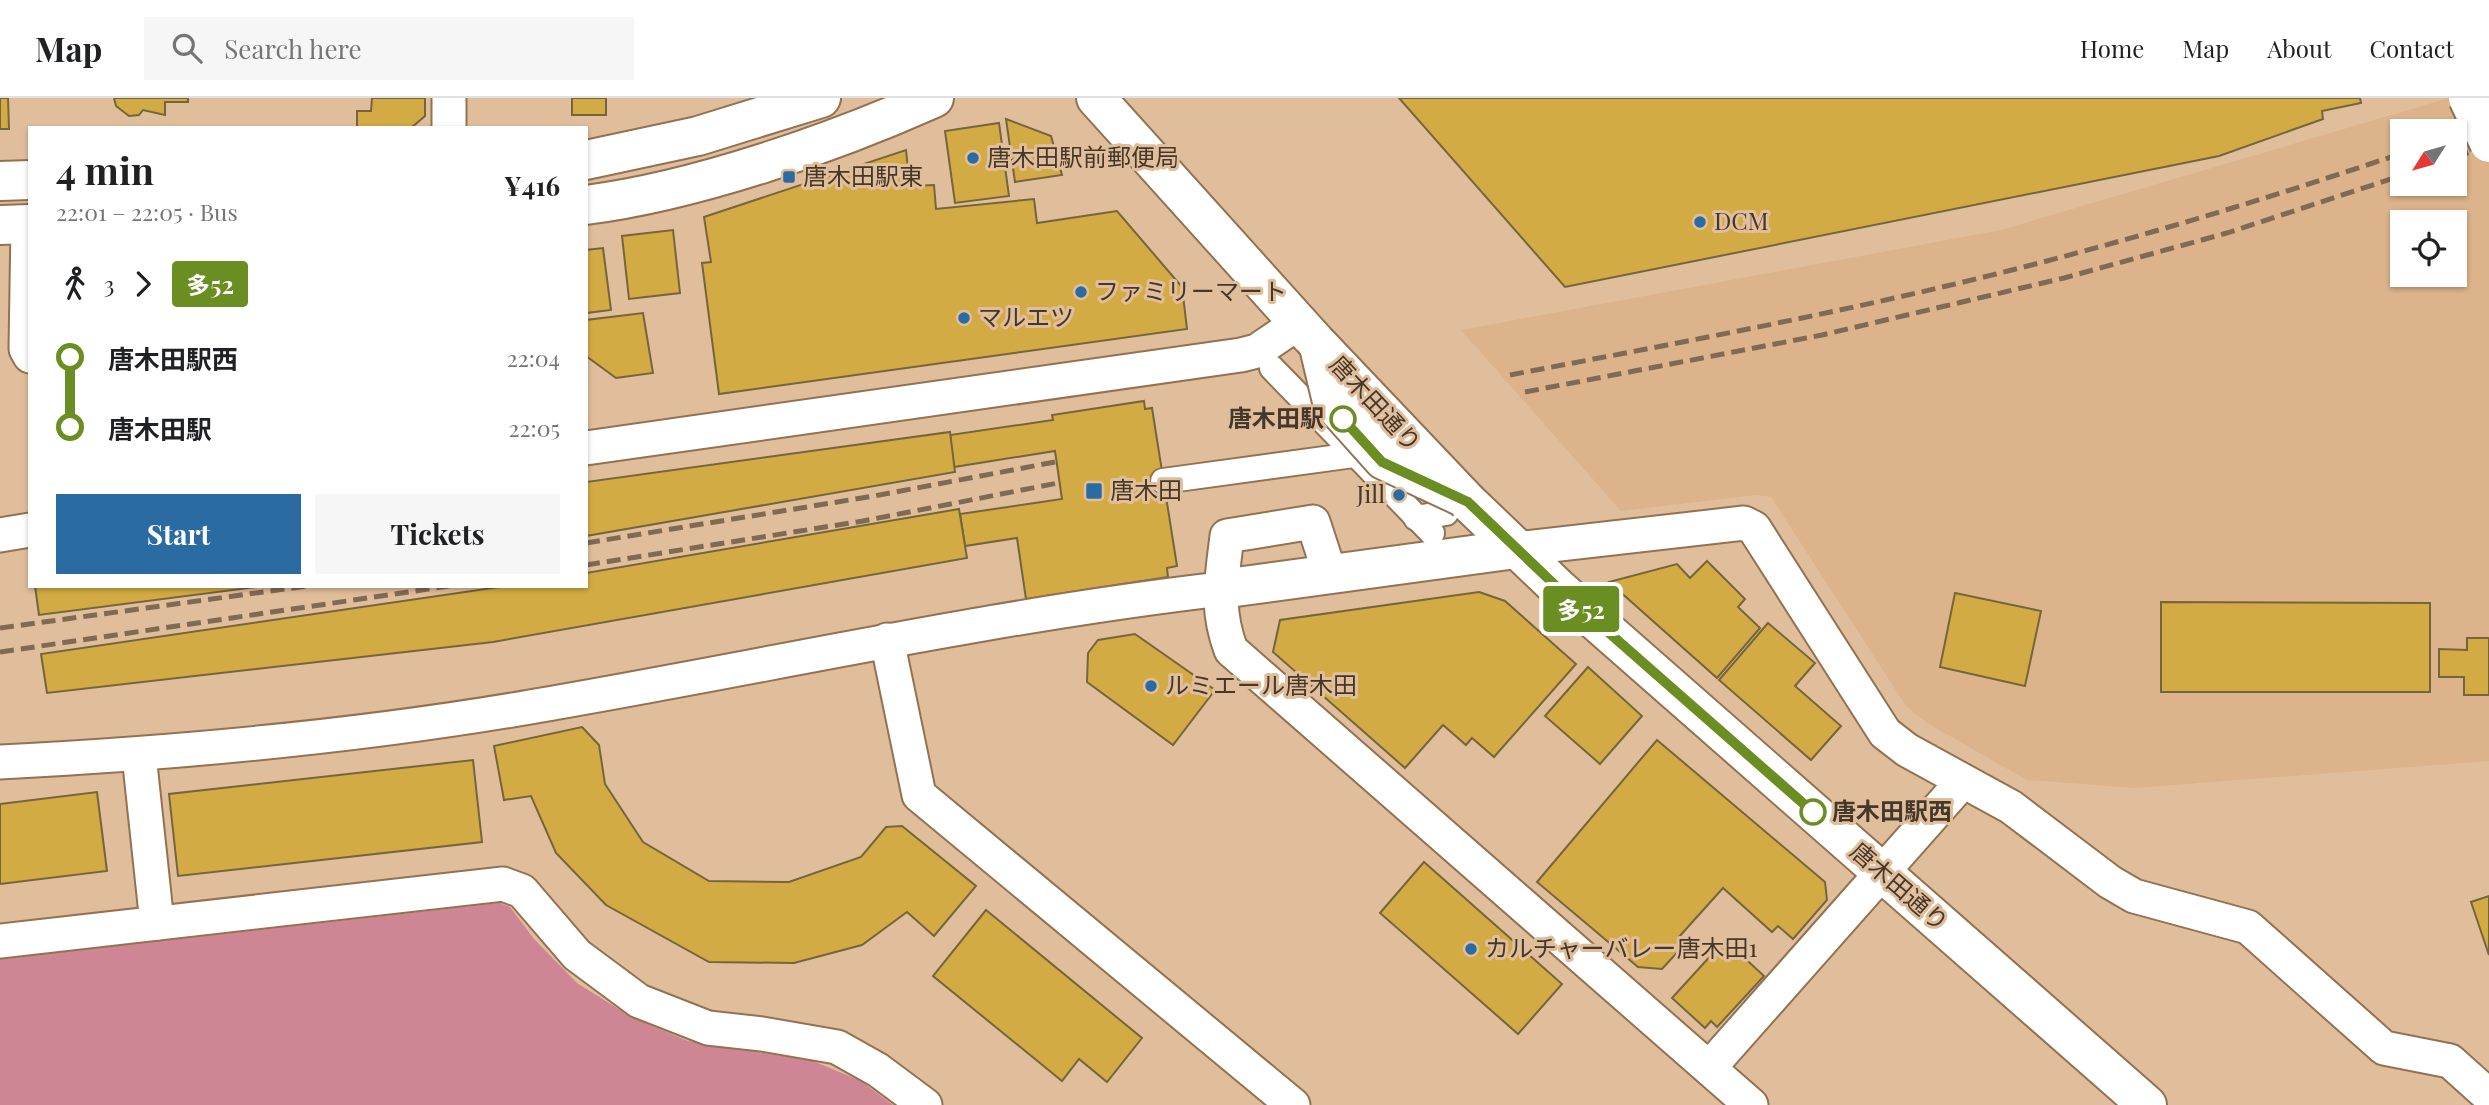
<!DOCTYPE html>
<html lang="en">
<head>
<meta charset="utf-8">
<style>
	body { margin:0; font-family:"Playfair Display","Noto Sans JP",serif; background:#f6f6f6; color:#202124; height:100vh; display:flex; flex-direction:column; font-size:26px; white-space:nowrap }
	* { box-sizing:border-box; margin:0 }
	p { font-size:23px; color:#757577 }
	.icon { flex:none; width:38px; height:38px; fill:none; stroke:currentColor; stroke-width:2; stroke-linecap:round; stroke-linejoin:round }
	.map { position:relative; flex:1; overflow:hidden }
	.side { position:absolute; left:28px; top:28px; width:560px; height:462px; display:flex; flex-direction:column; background:#fff; border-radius:0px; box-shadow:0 2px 5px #0004 }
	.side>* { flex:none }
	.badge { padding:0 14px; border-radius:5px; font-size:24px; line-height:46px }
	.needle { width:46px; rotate:233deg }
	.buttons { position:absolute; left:2390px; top:21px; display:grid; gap:14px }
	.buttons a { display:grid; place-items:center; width:77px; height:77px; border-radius:0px; background:#fff; box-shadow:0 2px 5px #0004; font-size:35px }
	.map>.badge { position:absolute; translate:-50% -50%; box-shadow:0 0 0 4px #fff }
	.legs { display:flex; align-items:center; gap:10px; height:77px; padding:0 28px; font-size:23px }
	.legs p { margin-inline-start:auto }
	.summary { display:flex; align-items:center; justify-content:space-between; height:119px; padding:0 28px }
	h1 { font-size:38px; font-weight:700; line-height:52px }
	.action { display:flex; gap:14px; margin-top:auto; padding:14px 28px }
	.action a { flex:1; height:80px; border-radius:0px; background:#2a6ba1; color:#fff; font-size:28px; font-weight:700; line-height:80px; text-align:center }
	.action a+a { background:#f6f6f6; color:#202124 }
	ul { padding:0 28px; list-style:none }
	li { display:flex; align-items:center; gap:24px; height:70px; font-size:26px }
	li i { display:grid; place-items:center; width:10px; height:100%; margin:0 9px; background:currentColor }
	li i::after { content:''; width:18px; height:18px; margin:-9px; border:5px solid; border-radius:50%; background:#fff }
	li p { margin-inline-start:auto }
	li:first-child i { background:linear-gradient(#0000 50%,currentColor 0) }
	li:last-child i { background:linear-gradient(currentColor 50%,#0000 0) }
	header { display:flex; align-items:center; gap:42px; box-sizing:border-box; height:98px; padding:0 35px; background:#fff; border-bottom:2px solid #e0e0e0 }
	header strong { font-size:33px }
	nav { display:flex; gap:38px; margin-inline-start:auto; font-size:24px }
	.search { width:490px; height:63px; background:#f6f6f6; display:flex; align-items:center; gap:18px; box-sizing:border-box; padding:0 24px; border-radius:0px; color:#757577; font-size:26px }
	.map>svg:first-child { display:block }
</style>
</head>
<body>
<header>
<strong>Map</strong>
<div class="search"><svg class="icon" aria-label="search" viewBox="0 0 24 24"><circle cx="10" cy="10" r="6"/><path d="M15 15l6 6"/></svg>Search here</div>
<nav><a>Home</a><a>Map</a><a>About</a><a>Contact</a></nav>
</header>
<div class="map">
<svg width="2489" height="1007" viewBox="0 0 2489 1007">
	<rect width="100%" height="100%" fill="#e1be9b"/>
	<path fill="#dcb38a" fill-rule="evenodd" d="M 2449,0 L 2489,0 L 2489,663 L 2135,690 L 2027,682 L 1927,625 L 1906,608 L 1771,399 L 1756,397 L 1621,413 L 1461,232 L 2001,132 ZM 2403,33 L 2455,33 L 2455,86 L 2403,86 ZM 2403,124 L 2455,124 L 2455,177 L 2403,177 Z"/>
	<path fill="#ce8694" d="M 500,805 L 510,809 L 534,841 L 577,885 L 633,920 L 688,943 L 813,963 L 861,983 L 893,1007 L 0,1007 L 0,861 Z"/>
	<g fill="#d3ab44" stroke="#76653c" stroke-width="2">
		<path d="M 0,0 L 8,0 L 9,31 L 0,31 Z"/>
		<path d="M 114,0 L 188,0 L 188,4 L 165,4 L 165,17 L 143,12 L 139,17 L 129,18 L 116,8 Z"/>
		<path d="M 372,0 L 425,0 L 425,18 L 411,30 L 357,30 L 357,13 L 371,13 Z"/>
		<rect x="572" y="0" width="34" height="17"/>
		<path d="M 1399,0 L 2360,0 L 2361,5 L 2322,13 L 2323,21 L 2219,58 L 1565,189 Z"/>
		<path d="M 1006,21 L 1051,38 L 1062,77 L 1015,84 Z"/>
		<path d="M 999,25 L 1009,98 L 955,105 L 945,33 Z"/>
		<path d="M 906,52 L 910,88 L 934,87 L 936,111 L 1034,101 L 1037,125 L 1117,113 L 1182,189 L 1187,231 L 719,296 L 702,165 L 711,164 L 704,119 Z"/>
		<path d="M 673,132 L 680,195 L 629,201 L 622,138 Z"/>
		<path d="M 603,150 L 611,212 L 586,215 L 586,152 Z"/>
		<path d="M 643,215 L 653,275 L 616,280 L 586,258 L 586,222 Z"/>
		<path d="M 1144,303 L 1145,311 L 1152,310 L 1177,468 L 1167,470 L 1168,479 L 1026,501 L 1017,440 L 965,448 L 960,416 L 1062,401 L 1055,353 L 954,369 L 950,337 L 1053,322 L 1052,317 Z"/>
		<path d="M 950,334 L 955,374 L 586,438 L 586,384 Z"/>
		<path d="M 959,411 L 967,460 L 493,544 L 47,595 L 41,556 L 506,488 L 586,488 L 586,475 Z"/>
		<path d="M 1707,463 L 1745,501 L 1738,509 L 1760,530 L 1717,580 L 1609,484 L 1677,466 L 1690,480 Z"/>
		<path d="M 35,488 L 264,488 L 39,517 Z"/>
		<path d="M 1479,494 L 1505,503 L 1576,566 L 1494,659 L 1472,640 L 1466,647 L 1443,627 L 1405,670 L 1273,554 L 1280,522 Z"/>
		<path d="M 1955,495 L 2041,513 L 2025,588 L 1940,569 Z"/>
		<path d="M 2161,504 L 2430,505 L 2430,594 L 2161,594 Z"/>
		<path d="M 1768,525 L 1815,565 L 1795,588 L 1841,628 L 1811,662 L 1719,582 Z"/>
		<path d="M 1135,536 L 1215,592 L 1173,647 L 1087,584 L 1088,555 L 1098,542 Z"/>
		<path d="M 2467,540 L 2489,540 L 2489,597 L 2464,597 L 2464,579 L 2439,579 L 2439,551 L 2467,552 Z"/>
		<path d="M 1588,569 L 1642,618 L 1600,666 L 1545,618 Z"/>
		<path d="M 582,629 L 599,647 L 605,686 L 643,744 L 709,783 L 789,784 L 861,759 L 886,729 L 902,728 L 976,788 L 934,838 L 907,814 L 862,847 L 794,865 L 709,864 L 606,807 L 556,755 L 531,698 L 504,702 L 494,648 Z"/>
		<path d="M 1657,642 L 1825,784 L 1827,802 L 1793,841 L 1778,828 L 1772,834 L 1723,790 L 1678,840 L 1685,846 L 1662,871 L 1638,869 L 1537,784 Z"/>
		<path d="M 473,662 L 482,744 L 178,778 L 169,696 Z"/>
		<path d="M 97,694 L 107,773 L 0,786 L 0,706 Z"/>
		<path d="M 1424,764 L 1562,886 L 1518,936 L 1380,815 Z"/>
		<path d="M 2489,798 L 2489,857 L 2471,804 Z"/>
		<path d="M 986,812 L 1142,940 L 1107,984 L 1079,961 L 1062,983 L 933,878 Z"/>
		<path d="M 1725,842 L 1764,878 L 1717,929 L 1711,923 L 1705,930 L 1672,900 Z"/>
	</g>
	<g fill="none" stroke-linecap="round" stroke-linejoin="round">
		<defs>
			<g id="pedestrian">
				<path d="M 1272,270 L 1432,435"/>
				<path d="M 1163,383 L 1361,356"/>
				<path d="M 1416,420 L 1446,415"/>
			</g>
			<g id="minor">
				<path d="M 449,0 L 449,30"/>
				<path d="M 28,126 L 26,251 L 30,258"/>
				<path d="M 586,350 L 1241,257 L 1257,253 L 1298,225"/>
				<path d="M 0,437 L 30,432"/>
				<path d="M 1516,451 L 1744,425 L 1754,430 L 1885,635 L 1907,652 L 2011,709 L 2110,784 L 2134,798 L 2248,829 L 2384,950 L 2450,963 L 2489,998"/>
				<path d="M 1330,476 L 1313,424 L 1227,438 C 1222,482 1215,509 1231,552 L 1751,1007"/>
				<path d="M 887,542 L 919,697 L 1293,1007"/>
				<path d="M 139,657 L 157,825"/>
				<path d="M 0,664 C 177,655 355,639 530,609 C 760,570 988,518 1221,491"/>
				<path d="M 0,843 L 503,786 L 522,793 L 577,857 L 639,903 L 708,930 L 762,936 L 837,949 L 878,972 L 925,1007"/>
				<path d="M 1709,970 L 1963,683"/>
			</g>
			<g id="tertiary">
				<path d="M 1096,0 L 1315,243"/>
				<path d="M 1468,404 L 1558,490 L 2147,1007"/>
				<path d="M 1221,491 L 1516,451"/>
			</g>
			<g id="secondary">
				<path d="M 586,62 L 698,38 L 821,0"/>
				<path d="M 0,83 L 30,82"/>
				<path d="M 586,107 C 696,93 833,45 934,0"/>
				<path d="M 0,127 L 30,126"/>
			</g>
		</defs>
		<use href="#pedestrian" stroke="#927251" stroke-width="28"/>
		<use href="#minor" stroke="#927251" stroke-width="37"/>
		<use href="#tertiary" stroke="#927251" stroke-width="42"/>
		<use href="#secondary" stroke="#927251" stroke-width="42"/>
		<use href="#pedestrian" stroke="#fff" stroke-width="24"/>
		<use href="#minor" stroke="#fff" stroke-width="33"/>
		<use href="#tertiary" stroke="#fff" stroke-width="38"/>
		<use href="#secondary" stroke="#fff" stroke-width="38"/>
		<g stroke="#806a54" stroke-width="5" stroke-dasharray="14 7" stroke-linecap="butt">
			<path d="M 2455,38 L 2489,27"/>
			<path d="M 2455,59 L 2489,48"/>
			<path d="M 1510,277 C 1688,243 1868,210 2043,164 C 2165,132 2284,95 2403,55"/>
			<path d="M 1525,294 L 1822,237 L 2064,180 L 2227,135 L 2403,77"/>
			<path d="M 586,445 L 874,398 L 1055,364"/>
			<path d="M 586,467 L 863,423 L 1058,385"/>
			<path d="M 0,530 L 307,488"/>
			<path d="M 0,554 L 449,488"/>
		</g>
		<defs>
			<path id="minor-bridge" d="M 1315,243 L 1330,306 L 1382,364 L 1459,400"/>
			<path id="tertiary-bridge" d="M 1315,243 L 1468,404"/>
			<path id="secondary-bridge" d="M 2468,0 L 2489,45"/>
		</defs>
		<use href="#minor-bridge" stroke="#927251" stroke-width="37" stroke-linecap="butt"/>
		<use href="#tertiary-bridge" stroke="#927251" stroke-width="42" stroke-linecap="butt"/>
		<use href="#secondary-bridge" stroke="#927251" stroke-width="42" stroke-linecap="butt"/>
		<use href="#minor-bridge" stroke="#fff" stroke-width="33"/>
		<use href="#tertiary-bridge" stroke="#fff" stroke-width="38"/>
		<use href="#secondary-bridge" stroke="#fff" stroke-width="38"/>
	</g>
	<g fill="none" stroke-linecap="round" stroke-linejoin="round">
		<defs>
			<path id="line-1" d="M 1343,321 L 1382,364 L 1468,404 L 1558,490 L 1813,714"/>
		</defs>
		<use href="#line-1" stroke="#fff" stroke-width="16"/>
		<use href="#line-1" stroke="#6b8e23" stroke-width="10"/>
	</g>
	<g fill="#2a6ba1" stroke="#e1be9b" stroke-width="2.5">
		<circle cx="973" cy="60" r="7"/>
		<rect x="782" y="72" width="14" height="14" rx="3.5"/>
		<circle cx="1700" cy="124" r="7"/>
		<circle cx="1081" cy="194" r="7"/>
		<circle cx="964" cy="220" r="7"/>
		<rect x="1085" y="384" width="18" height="18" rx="3.5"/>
		<circle cx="1399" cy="397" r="7"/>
		<circle cx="1151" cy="588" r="7"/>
		<circle cx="1471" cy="851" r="7"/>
	</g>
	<g fill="#fff" stroke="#6b8e23" stroke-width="3.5">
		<circle cx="1343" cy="321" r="12"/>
		<circle cx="1813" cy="714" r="12"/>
	</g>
	<g text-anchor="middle" stroke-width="6" stroke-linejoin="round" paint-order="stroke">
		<g font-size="24" fill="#453729" stroke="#e1be9b" text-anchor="start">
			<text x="987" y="68">唐木田駅前郵便局</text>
			<text x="803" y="87">唐木田駅東</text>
			<text x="1714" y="132">DCM</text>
			<text x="1095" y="202">ファミリーマート</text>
			<text x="978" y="228">マルエツ</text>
			<text x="1110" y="401">唐木田</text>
			<text x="1385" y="405" text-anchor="end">Jill</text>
			<text x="1165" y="596">ルミエール唐木田</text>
			<text x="1485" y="859">カルチャーバレー唐木田1</text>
		</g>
		<g font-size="24" fill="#453729" stroke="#e1be9b">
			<text transform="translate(1375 306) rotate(47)" y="8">唐木田通り</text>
			<text transform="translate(1899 789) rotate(41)" y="8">唐木田通り</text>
		</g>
		<g font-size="24" font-weight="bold" fill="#453729" stroke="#e1be9b" text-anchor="end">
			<text x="1324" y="329">唐木田駅</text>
			<text x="1832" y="722" text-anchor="start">唐木田駅西</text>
		</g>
	</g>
</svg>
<div class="buttons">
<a><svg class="needle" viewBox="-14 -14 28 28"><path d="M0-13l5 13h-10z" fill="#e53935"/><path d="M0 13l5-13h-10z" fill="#757577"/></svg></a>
<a><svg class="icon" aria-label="locate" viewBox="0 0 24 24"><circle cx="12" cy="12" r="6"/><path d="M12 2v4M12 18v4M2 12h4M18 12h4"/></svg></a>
</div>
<b class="badge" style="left:1581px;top:511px;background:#6b8e23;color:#fff">多52</b>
<section class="side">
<div class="summary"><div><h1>4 min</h1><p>22:01 – 22:05 · Bus</p></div><b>¥416</b></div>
<div class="legs"><svg class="icon" aria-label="walk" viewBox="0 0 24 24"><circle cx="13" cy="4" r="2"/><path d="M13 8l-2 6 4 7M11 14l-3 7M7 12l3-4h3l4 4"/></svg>3<svg class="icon" aria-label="forward" viewBox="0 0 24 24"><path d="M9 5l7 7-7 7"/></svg><b class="badge" style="background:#6b8e23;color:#fff">多52</b></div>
<ul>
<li><i style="color:#6b8e23"></i><b>唐木田駅西</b><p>22:04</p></li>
<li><i style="color:#6b8e23"></i><b>唐木田駅</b><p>22:05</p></li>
</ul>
<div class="action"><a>Start</a><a>Tickets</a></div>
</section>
</div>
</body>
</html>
